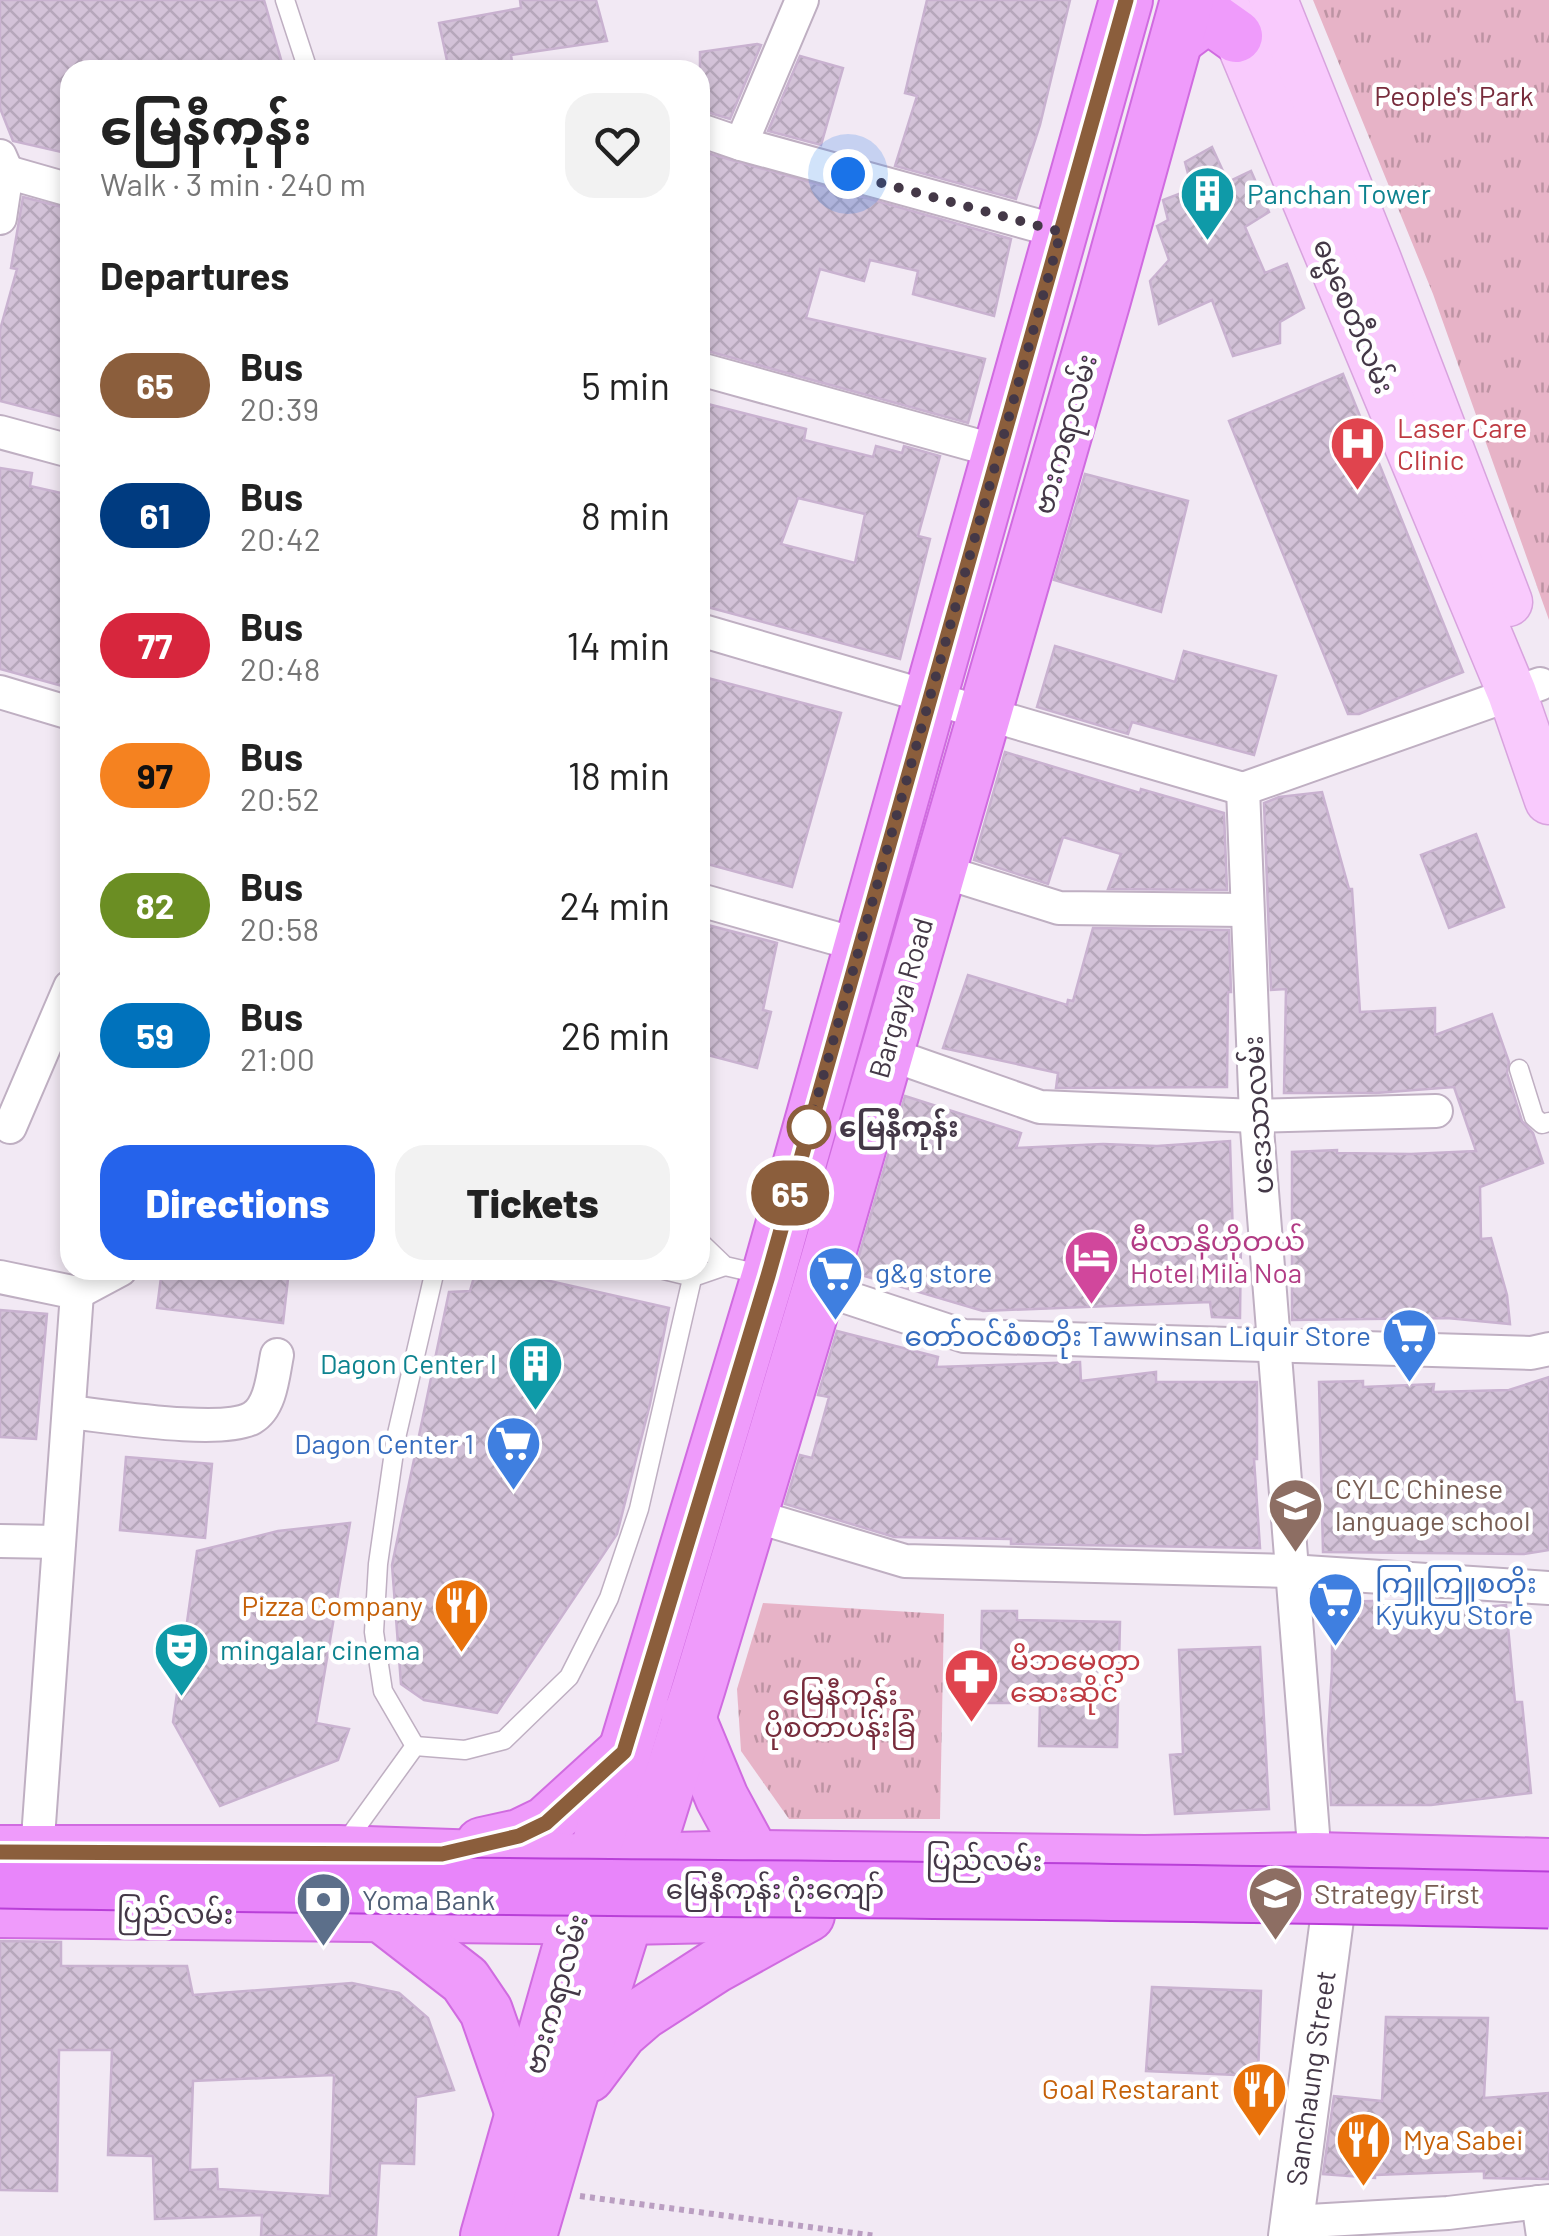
<!DOCTYPE html>
<html lang="en">
<head>
<meta charset="utf-8">
<style>
	body { margin:0; font-family:Barlow,"Noto Sans Myanmar",sans-serif; background:#f2f2f2; color:#222; height:100vh; display:flex; flex-direction:column; font-size:38px; white-space:nowrap }
	* { box-sizing:border-box; margin:0 }
	p { font-size:32px; color:#767676 }
	.icon { flex:none; width:55px; height:55px; fill:none; stroke:currentColor; stroke-width:2; stroke-linecap:round; stroke-linejoin:round }
	.map { position:relative; flex:1; overflow:hidden }
	.side { position:absolute; left:60px; top:60px; width:650px; height:1220px; display:flex; flex-direction:column; background:#fff; border-radius:30px; box-shadow:0 5px 15px #0003 }
	.side>* { flex:none }
	.badge { padding:0 20px; border-radius:32px; font-size:35px; line-height:65px }
	.you { position:absolute; width:50px; height:50px; margin:-25px; border:8px solid #fff; border-radius:50%; background:#1a73e8; box-shadow:0 0 0 15px #1a73e833 }
	.map>.badge { position:absolute; translate:-50% -50%; box-shadow:0 0 0 5px #fff }
	h2 { padding:0 40px; font-size:38px; line-height:90px }
	.round { display:grid; place-items:center; flex:none; width:105px; height:105px; border-radius:30px; background:#f2f2f2 }
	.summary { display:flex; align-items:center; justify-content:space-between; height:170px; padding:0 40px }
	h1 { font-size:48px; font-weight:800; line-height:75px }
	.button { display:flex; gap:20px; margin-top:auto; padding:20px 40px }
	.button a { flex:1; height:115px; border-radius:30px; background:#2563eb; color:#fff; font-size:40px; font-weight:800; line-height:115px; text-align:center }
	.button a+a { background:#f2f2f2; color:#222 }
	ul { padding:0; list-style:none }
	li { display:flex; align-items:center; gap:30px; height:130px; padding:0 40px }
	li div { flex:1 }
	li b { display:block; font-size:38px }
	li em { font-style:normal }
	li .badge { min-width:110px; font-weight:700; text-align:center }
	.map>svg:first-child { display:block }
</style>
</head>
<body>
<div class="map">
<svg width="1549" height="2236" viewBox="0 0 1549 2236">
	<defs>
		<pattern id="grass-tufts" width="24" height="20" patternUnits="userSpaceOnUse" patternTransform="scale(2.5)"><rect width="24" height="20" fill="#e7b3c7"/><path d="M3 7l-1-3M5 7V3M7 7l1-3M15 17l-1-3M17 17v-4M19 17l1-3" fill="none" stroke="#bd93a3"/></pattern>
		<pattern id="building-cross-hatch" width="8" height="8" patternUnits="userSpaceOnUse" patternTransform="scale(2.5)"><rect width="8" height="8" fill="#d3c2d8"/><path d="M0 0l8 8M0 8l8-8" fill="none" stroke="#b6a7bb"/></pattern>
	</defs>
	<rect width="100%" height="100%" fill="#f2e9f4"/>
	<g fill="url(#grass-tufts)">
		<path d="M 1313,0 L 1549,0 L 1549,620 L 1433,294 Z"/>
		<path d="M 763,1603 L 944,1614 L 940,1819 L 789,1819 L 741,1751 L 737,1689 Z"/>
	</g>
	<g fill="url(#building-cross-hatch)" stroke="#c9b2d0" stroke-width="2.5" fill-rule="evenodd">
		<path d="M 0,0 L 264,0 L 284,70 L 70,70 L 70,154 L 13,141 L 0,108 Z"/>
		<path d="M 520,0 L 596,0 L 607,41 L 511,55 L 512,62 L 449,70 L 439,23 L 521,8 Z"/>
		<path d="M 927,0 L 1070,0 L 1040,125 L 1016,199 L 895,166 L 917,96 L 905,93 Z"/>
		<path d="M 757,44 L 761,45 L 730,119 L 700,110 L 700,52 Z"/>
		<path d="M 800,56 L 843,68 L 821,145 L 768,131 Z"/>
		<path d="M 1212,147 L 1228,182 L 1251,171 L 1269,212 L 1245,227 L 1265,273 L 1287,264 L 1304,308 L 1280,322 L 1280,343 L 1233,356 L 1212,300 L 1159,324 L 1150,281 L 1169,260 L 1157,226 L 1168,220 L 1163,200 L 1192,189 L 1185,162 Z"/>
		<path d="M 700,151 L 1011,239 L 994,316 L 913,294 L 918,271 L 870,260 L 864,281 L 820,269 L 806,318 L 985,359 L 968,423 L 700,349 Z"/>
		<path d="M 23,197 L 70,209 L 70,390 L 63,417 L 0,401 L 0,330 L 17,269 L 11,268 Z"/>
		<path d="M 1343,374 L 1463,672 L 1359,714 L 1348,714 L 1229,421 Z"/>
		<path d="M 700,402 L 806,429 L 804,440 L 873,457 L 876,446 L 902,453 L 904,446 L 940,456 L 918,536 L 930,539 L 900,659 L 700,605 ZM 798,498 L 865,514 L 855,563 L 781,544 Z"/>
		<path d="M 0,468 L 32,473 L 30,486 L 70,495 L 70,688 L 0,669 Z"/>
		<path d="M 1085,474 L 1188,501 L 1161,612 L 1054,580 Z"/>
		<path d="M 1055,646 L 1175,682 L 1184,651 L 1276,676 L 1254,755 L 1132,722 L 1128,734 L 1037,707 Z"/>
		<path d="M 700,676 L 841,713 L 792,887 L 700,862 Z"/>
		<path d="M 1005,752 L 1140,793 L 1141,789 L 1224,813 L 1227,890 L 1108,889 L 1121,854 L 1063,837 L 1048,884 L 974,860 Z"/>
		<path d="M 1322,792 L 1349,889 L 1352,889 L 1360,1012 L 1435,1008 L 1435,1035 L 1492,1014 L 1509,1062 L 1507,1073 L 1522,1121 L 1533,1133 L 1543,1163 L 1480,1187 L 1481,1239 L 1491,1238 L 1507,1295 L 1510,1324 L 1447,1318 L 1292,1320 L 1292,1152 L 1337,1150 L 1337,1153 L 1411,1154 L 1476,1151 L 1454,1087 L 1376,1093 L 1284,1093 L 1286,989 L 1271,990 L 1264,803 L 1279,797 Z"/>
		<path d="M 1476,834 L 1504,907 L 1449,928 L 1421,855 Z"/>
		<path d="M 700,923 L 777,943 L 763,1010 L 771,1012 L 757,1068 L 700,1053 Z"/>
		<path d="M 1093,928 L 1229,930 L 1231,992 L 1228,992 L 1227,1087 L 1056,1088 L 1058,1073 L 943,1048 L 968,975 L 1067,1005 L 1068,1000 L 1073,1001 Z"/>
		<path d="M 905,1096 L 1021,1133 L 1016,1148 L 1103,1144 L 1157,1146 L 1230,1141 L 1233,1238 L 1241,1238 L 1240,1318 L 1212,1317 L 1210,1302 L 983,1311 L 854,1273 Z"/>
		<path d="M 162,1270 L 289,1270 L 283,1323 L 157,1308 Z"/>
		<path d="M 476,1270 L 501,1270 L 669,1308 L 650,1404 L 617,1534 L 497,1713 L 424,1700 L 401,1684 L 392,1565 L 449,1292 L 470,1291 Z"/>
		<path d="M 0,1310 L 47,1314 L 36,1439 L 0,1437 Z"/>
		<path d="M 837,1331 L 938,1357 L 936,1367 L 1080,1362 L 1081,1381 L 1156,1372 L 1156,1382 L 1257,1382 L 1257,1459 L 1254,1459 L 1260,1548 L 1011,1544 L 1011,1539 L 894,1537 L 785,1504 L 800,1455 L 812,1458 L 829,1397 L 818,1395 Z"/>
		<path d="M 1549,1377 L 1549,1550 L 1524,1554 L 1323,1552 L 1319,1382 L 1363,1381 L 1363,1387 L 1434,1384 L 1433,1392 L 1509,1390 Z"/>
		<path d="M 126,1457 L 212,1464 L 205,1538 L 120,1530 Z"/>
		<path d="M 350,1523 L 316,1723 L 349,1729 L 338,1760 L 220,1806 L 173,1722 L 197,1551 L 278,1531 Z"/>
		<path d="M 1413,1600 L 1413,1613 L 1506,1605 L 1515,1702 L 1522,1702 L 1531,1793 L 1431,1805 L 1331,1805 L 1328,1739 L 1332,1669 L 1332,1602 Z"/>
		<path d="M 982,1611 L 1017,1611 L 1017,1620 L 1120,1622 L 1117,1747 L 1039,1746 L 1040,1703 L 980,1703 Z"/>
		<path d="M 1260,1647 L 1269,1809 L 1175,1814 L 1170,1755 L 1183,1754 L 1179,1650 Z"/>
		<path d="M 0,1941 L 61,1942 L 61,1966 L 187,1966 L 193,1995 L 352,1983 L 399,1993 L 428,2018 L 454,2090 L 416,2097 L 414,2164 L 380,2163 L 376,2236 L 261,2236 L 262,2215 L 155,2219 L 153,2156 L 108,2155 L 112,2050 L 59,2050 L 57,2191 L 0,2190 ZM 334,2075 L 330,2196 L 218,2189 L 217,2169 L 190,2170 L 193,2081 Z"/>
		<path d="M 1152,1987 L 1261,1991 L 1258,2076 L 1146,2071 Z"/>
		<path d="M 1386,2017 L 1488,2018 L 1484,2098 L 1549,2093 L 1549,2179 L 1484,2178 L 1484,2171 L 1375,2175 L 1375,2178 L 1323,2174 L 1334,2096 L 1382,2101 Z"/>
	</g>
	<g fill="none" stroke-linecap="round" stroke-linejoin="round">
		<defs>
			<g id="service">
				<path d="M 285,0 L 308,70"/>
				<path d="M 1519,1069 L 1534,1117 L 1542,1124 L 1549,1122"/>
				<path d="M 700,1242 L 725,1266 L 764,1275"/>
				<path d="M 664,1270 L 693,1277 L 725,1266"/>
				<path d="M 415,1746 L 465,1750 L 504,1740 L 569,1677 L 609,1598 L 639,1509 L 694,1270"/>
				<path d="M 415,1746 L 383,1691 L 374,1632 L 378,1564 L 396,1438 L 435,1270"/>
				<path d="M 345,1843 L 415,1746"/>
			</g>
			<g id="minor">
				<path d="M 700,130 L 741,144 L 1061,232"/>
				<path d="M 741,144 L 802,0"/>
				<path d="M 0,156 L 7,172 L 0,218"/>
				<path d="M 7,172 L 70,190"/>
				<path d="M 700,369 L 1000,452"/>
				<path d="M 0,432 L 70,451"/>
				<path d="M 700,630 L 1243,789 L 1540,684"/>
				<path d="M 0,692 L 70,713"/>
				<path d="M 1243,789 L 1256,1116 L 1315,1859"/>
				<path d="M 938,870 L 1059,908 L 1247,910"/>
				<path d="M 700,900 L 859,945"/>
				<path d="M 886,1053 L 1040,1107 L 1256,1116 L 1436,1111"/>
				<path d="M 10,1127 L 70,987"/>
				<path d="M 0,1277 L 77,1293 L 37,1852"/>
				<path d="M 819,1288 L 964,1336 L 1531,1353 L 1549,1349"/>
				<path d="M 77,1293 L 120,1270"/>
				<path d="M 69,1412 C 108,1416 222,1435 252,1418 C 271,1407 273,1375 277,1355"/>
				<path d="M 751,1515 L 905,1561 L 1290,1571 L 1549,1588"/>
				<path d="M 0,1541 L 59,1542"/>
				<path d="M 1538,2202 L 1543,2236"/>
				<path d="M 1292,2222 L 1448,2213 L 1549,2201"/>
			</g>
			<path id="tertiary" d="M 1290,2236 L 1332,1919"/>
			<g id="secondary">
				<path d="M 1273,0 L 1377,260 L 1508,602"/>
				<path d="M 1224,3 L 1512,693 L 1549,800"/>
			</g>
			<g id="primary">
				<path d="M 1177,39 L 1208,16 L 1236,36"/>
				<path d="M 688,1716 L 722,1798 L 754,1857"/>
				<path d="M 482,1844 L 519,1836 L 546,1823 L 625,1751"/>
				<path d="M 0,1852 L 338,1852 L 594,1861 L 754,1857 L 1145,1862 L 1315,1859 L 1549,1865"/>
				<path d="M 0,1911 L 627,1918 L 763,1915"/>
				<path d="M 381,1915 L 465,1980 L 486,2011 L 521,2111"/>
				<path d="M 588,2076 L 621,2032 L 643,2013 L 716,1966 L 808,1915"/>
				<path d="M 487,2236 L 625,1751 L 768,1276 L 1126,0"/>
				<path d="M 530,2236 L 569,2102 L 699,1687 L 819,1288 L 1104,300 L 1187,0"/>
			</g>
		</defs>
		<use href="#service" stroke="#bfafc2" stroke-width="21"/>
		<use href="#minor" stroke="#bfafc2" stroke-width="36"/>
		<use href="#tertiary" stroke="#bfafc2" stroke-width="46"/>
		<use href="#secondary" stroke="#d8a3de" stroke-width="51"/>
		<use href="#primary" stroke="#d06be0" stroke-width="56"/>
		<path stroke="#ba9ec1" stroke-width="6" stroke-dasharray="5 5" stroke-linecap="butt" d="M 580,2196 L 876,2236"/>
		<use href="#service" stroke="#fff" stroke-width="18"/>
		<use href="#minor" stroke="#fff" stroke-width="32"/>
		<use href="#tertiary" stroke="#fff" stroke-width="42"/>
		<use href="#secondary" stroke="#f9cafd" stroke-width="48"/>
		<use href="#primary" stroke="#ef9bfb" stroke-width="52"/>
		<defs>
			<path id="trunk-bridge" d="M 0,1880 C 516,1889 1033,1888 1549,1900"/>
		</defs>
		<use href="#trunk-bridge" stroke="#b93fd8" stroke-width="59" stroke-linecap="butt"/>
		<use href="#trunk-bridge" stroke="#e885fa" stroke-width="55"/>
	</g>
	<g fill="none" stroke-linecap="round" stroke-linejoin="round">
		<defs>
			<path id="line" d="M 0,1852 L 442,1854 L 519,1836 L 546,1823 L 624,1752 L 768,1276 L 1126,0"/>
		</defs>
		<use href="#line" stroke="#fff" stroke-width="22"/>
		<use href="#line" stroke="#8b5e3c" stroke-width="15"/>
		<path stroke="#443847" stroke-width="10" stroke-dasharray="0 18" d="M 809,1127 L 1061,232 L 848,174"/>
	</g>
	<defs>
		<symbol id="building-pin" viewBox="-11 -11 22 30"><path d="M0 17L-7.5 6A9.5 9.5 0 1 1 7.5 6Z" fill="#0f9aa8" stroke="#fff"/><path d="M-4-6H4V6H1V3H-1V6H-4ZM-2.5-4.3h1.7v1.8h-1.7ZM.8-4.3h1.7v1.8H.8ZM-2.5-1h1.7V.8h-1.7ZM.8-1h1.7V.8H.8Z" fill="#fff"/></symbol>
		<symbol id="hospital-pin" viewBox="-11 -11 22 30"><path d="M0 17L-7.5 6A9.5 9.5 0 1 1 7.5 6Z" fill="#e0444e" stroke="#fff"/><path d="M-5-5h3v3.5h4V-5h3V5h-3V1.5h-4V5h-3Z" fill="#fff"/></symbol>
		<symbol id="hotel-pin" viewBox="-11 -11 22 30"><path d="M0 17L-7.5 6A9.5 9.5 0 1 1 7.5 6Z" fill="#d1479c" stroke="#fff"/><path d="M-6-4.5h1.5V1H6V5H4.5V3h-9V5H-6ZM-4 0a1.8 1.8 0 1 1 3.6 0ZM.5 0V-2.5h3Q6-2.5 6 0Z" fill="#fff"/></symbol>
		<symbol id="supermarket-pin" viewBox="-11 -11 22 30"><path d="M0 17L-7.5 6A9.5 9.5 0 1 1 7.5 6Z" fill="#3f7fe0" stroke="#fff"/><path d="M-6-5.5h2.5l.6 2H6L4.5 2H-2.5L-4.4-4H-6ZM-1.5 3.2a1.3 1.3 0 1 0 .1 0ZM3 3.2a1.3 1.3 0 1 0 .1 0Z" fill="#fff"/></symbol>
		<symbol id="school-pin" viewBox="-11 -11 22 30"><path d="M0 17L-7.5 6A9.5 9.5 0 1 1 7.5 6Z" fill="#8d6e63" stroke="#fff"/><path d="M0-5L7-2L0 1L-7-2ZM-4 1L0 2.5L4 1V4Q0 6-4 4Z" fill="#fff"/></symbol>
		<symbol id="restaurant-pin" viewBox="-11 -11 22 30"><path d="M0 17L-7.5 6A9.5 9.5 0 1 1 7.5 6Z" fill="#e8710a" stroke="#fff"/><path d="M-5-6h1v4h1v-4h1v4h1v-4h1v5L-1.5 .5V6h-2V.5L-5-1ZM5-6V6H3V1.5H1.5Q1.5-4 5-6Z" fill="#fff"/></symbol>
		<symbol id="theatre-pin" viewBox="-11 -11 22 30"><path d="M0 17L-7.5 6A9.5 9.5 0 1 1 7.5 6Z" fill="#0f9aa8" stroke="#fff"/><path d="M-5-5.5Q0-4 5-5.5V0Q5 5 0 6Q-5 5-5 0ZM-3.3-2.5H-1v1.5H-3.3ZM1-2.5H3.3v1.5H1ZM-2.8 1Q0 5.5 2.8 1Z" fill="#fff"/></symbol>
		<symbol id="pharmacy-pin" viewBox="-11 -11 22 30"><path d="M0 17L-7.5 6A9.5 9.5 0 1 1 7.5 6Z" fill="#e0444e" stroke="#fff"/><path d="M-2-6h4v4h4v4h-4v4h-4v-4h-4v-4h4Z" fill="#fff"/></symbol>
		<symbol id="bank-pin" viewBox="-11 -11 22 30"><path d="M0 17L-7.5 6A9.5 9.5 0 1 1 7.5 6Z" fill="#5c6f8a" stroke="#fff"/><path d="M-6-4H6V4H-6ZM0-2.3a2.3 2.3 0 1 0 0 4.6a2.3 2.3 0 1 0 0-4.6Z" fill="#fff"/></symbol>
	</defs>
	<g fill-rule="evenodd">
		<use href="#building-pin" x="1176" y="162" width="63" height="86"/>
		<use href="#hospital-pin" x="1326" y="412" width="63" height="86"/>
		<use href="#hotel-pin" x="1060" y="1226" width="63" height="86"/>
		<use href="#supermarket-pin" x="804" y="1242" width="63" height="86"/>
		<use href="#supermarket-pin" x="1378" y="1304" width="63" height="86"/>
		<use href="#building-pin" x="504" y="1332" width="63" height="86"/>
		<use href="#supermarket-pin" x="482" y="1412" width="63" height="86"/>
		<use href="#school-pin" x="1264" y="1474" width="63" height="86"/>
		<use href="#supermarket-pin" x="1304" y="1568" width="63" height="86"/>
		<use href="#restaurant-pin" x="430" y="1574" width="63" height="86"/>
		<use href="#theatre-pin" x="150" y="1618" width="63" height="86"/>
		<use href="#pharmacy-pin" x="940" y="1644" width="63" height="86"/>
		<use href="#school-pin" x="1244" y="1862" width="63" height="86"/>
		<use href="#bank-pin" x="292" y="1868" width="63" height="86"/>
		<use href="#restaurant-pin" x="1228" y="2058" width="63" height="86"/>
		<use href="#restaurant-pin" x="1332" y="2108" width="63" height="86"/>
	</g>
	<circle fill="#fff" stroke="#8b5e3c" stroke-width="5" cx="809" cy="1127" r="20"/>
	<g text-anchor="middle" stroke-width="9" stroke-linejoin="round" paint-order="stroke">
		<g font-size="28" fill="#782c3c" stroke="#fff">
			<text x="1454" y="106">People's Park</text>
			<text x="840" y="1705">မြေနီကုန်း<tspan x="840" dy="32">ပိုစတာပန်းခြံ</tspan></text>
		</g>
		<g font-size="28" fill="#0d838f" stroke="#fff" text-anchor="start">
			<text x="1247" y="204">Panchan Tower</text>
			<text x="497" y="1374" text-anchor="end">Dagon Center I</text>
			<text x="220" y="1660">mingalar cinema</text>
		</g>
		<g font-size="28" fill="#443847" stroke="#fff">
			<text transform="translate(1354 316) rotate(67)" y="10">ဓမ္မစေတီလမ်း</text>
			<text transform="translate(1065 434) rotate(-74)" y="10">ဗားကရာလမ်း</text>
			<text transform="translate(901 998) rotate(-74)" y="10">Bargaya Road</text>
			<text transform="translate(1258 1115) rotate(-94)" y="10">ပဒေသာလမ်း</text>
			<text transform="translate(984 1860) rotate(1)" y="10">ပြည်လမ်း</text>
			<text x="775" y="1899">မြေနီကုန်း ဂုံးကျော်</text>
			<text transform="translate(175 1913) rotate(1)" y="10">ပြည်လမ်း</text>
			<text transform="translate(556 1994) rotate(-74)" y="10">ဗားကရာလမ်း</text>
			<text transform="translate(1311 2078) rotate(-82)" y="10">Sanchaung Street</text>
		</g>
		<g font-size="28" fill="#be3a42" stroke="#fff" text-anchor="start">
			<text x="1397" y="438">Laser Care<tspan x="1397" dy="32">Clinic</tspan></text>
			<text x="1010" y="1670">မိဘမေတ္တာ<tspan x="1010" dy="32">ဆေးဆိုင်</tspan></text>
		</g>
		<g font-size="28" font-weight="bold" fill="#443847" stroke="#fff" text-anchor="start">
			<text x="839" y="1137">မြေနီကုန်း</text>
		</g>
		<g font-size="28" fill="#b23c85" stroke="#fff" text-anchor="start">
			<text x="1130" y="1251">မီလာနိုဟိုတယ်<tspan x="1130" dy="32">Hotel Mila Noa</tspan></text>
		</g>
		<g font-size="28" fill="#366cbe" stroke="#fff" text-anchor="start">
			<text x="875" y="1283">g&amp;g store</text>
			<text x="1371" y="1346" text-anchor="end">တော်ဝင်စံစတိုး Tawwinsan Liquir Store</text>
			<text x="474" y="1454" text-anchor="end">Dagon Center 1</text>
			<text x="1375" y="1593">ကြူကြူစတိုး<tspan x="1375" dy="32">Kyukyu Store</tspan></text>
		</g>
		<g font-size="28" fill="#785e54" stroke="#fff" text-anchor="start">
			<text x="1335" y="1499">CYLC Chinese<tspan x="1335" dy="32">language school</tspan></text>
			<text x="1314" y="1904">Strategy First</text>
		</g>
		<g font-size="28" fill="#c56008" stroke="#fff" text-anchor="end">
			<text x="423" y="1616">Pizza Company</text>
			<text x="1220" y="2099">Goal Restarant</text>
			<text x="1403" y="2150" text-anchor="start">Mya Sabei</text>
		</g>
		<g font-size="28" fill="#4e5e75" stroke="#fff" text-anchor="start">
			<text x="362" y="1910">Yoma Bank</text>
		</g>
	</g>
</svg>
<div class="you" style="left:848px;top:174px"></div>
<b class="badge" style="left:790px;top:1193px;background:#8b5e3c;color:#fff">65</b>
<section class="side">
<div class="summary"><div><h1>မြေနီကုန်း</h1><p>Walk · 3 min · 240 m</p></div><a class="round"><svg class="icon" aria-label="heart" viewBox="0 0 24 24"><path d="M12 20l-8-8c-3-5 5-10 8-4 3-6 11-1 8 4z"/></svg></a></div>
<h2>Departures</h2>
<ul>
<li><span class="badge" style="background:#8b5e3c;color:#fff">65</span><div><b>Bus</b><p>20:39</p></div><em>5 min</em></li>
<li><span class="badge" style="background:#003b80;color:#fff">61</span><div><b>Bus</b><p>20:42</p></div><em>8 min</em></li>
<li><span class="badge" style="background:#d7263d;color:#fff">77</span><div><b>Bus</b><p>20:48</p></div><em>14 min</em></li>
<li><span class="badge" style="background:#f58220;color:#111">97</span><div><b>Bus</b><p>20:52</p></div><em>18 min</em></li>
<li><span class="badge" style="background:#6b8e23;color:#fff">82</span><div><b>Bus</b><p>20:58</p></div><em>24 min</em></li>
<li><span class="badge" style="background:#0072bc;color:#fff">59</span><div><b>Bus</b><p>21:00</p></div><em>26 min</em></li>
</ul>
<div class="button"><a>Directions</a><a>Tickets</a></div>
</section>
</div>
</body>
</html>
